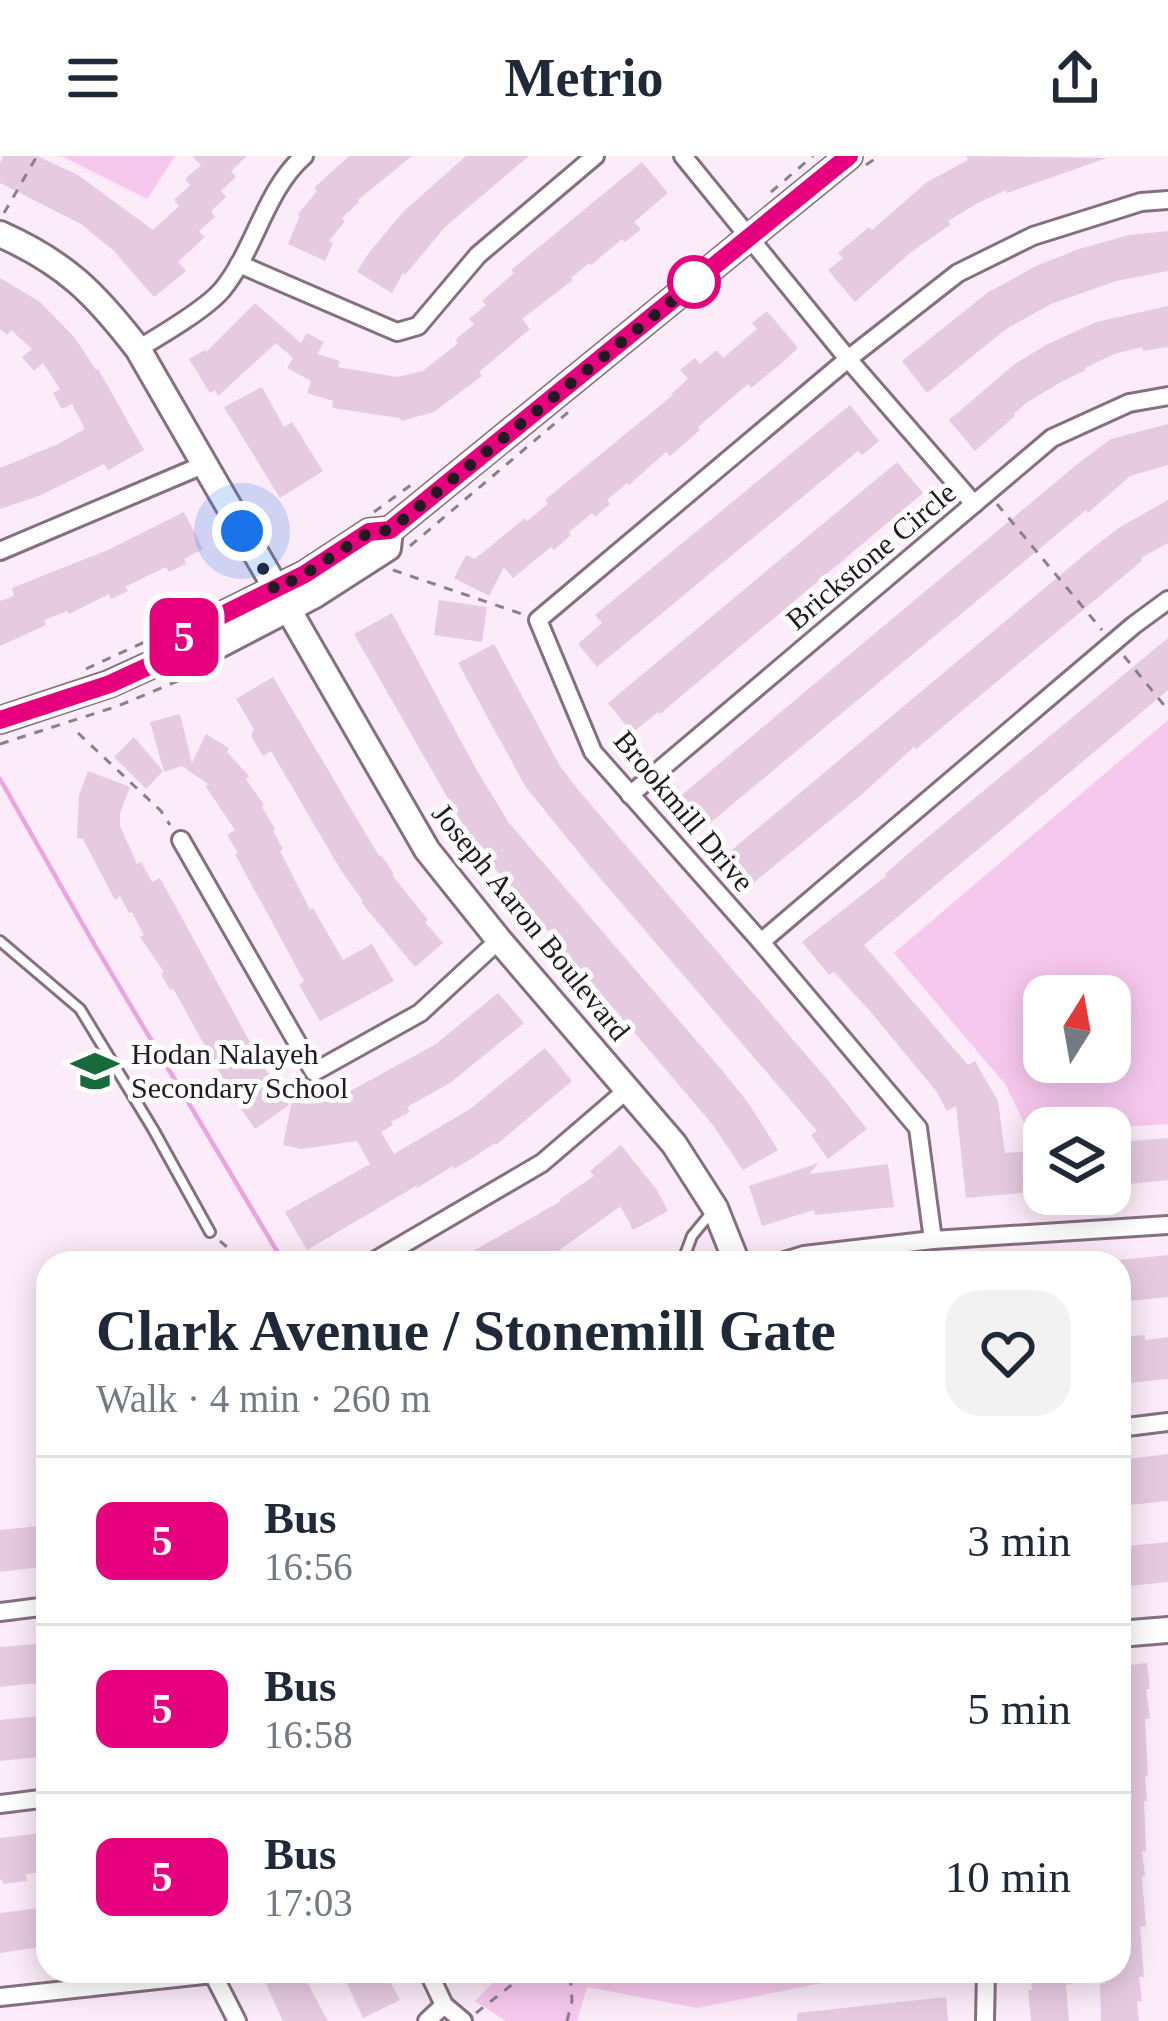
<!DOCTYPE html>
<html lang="en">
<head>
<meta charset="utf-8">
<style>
	body { margin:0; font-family:Georgia,serif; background:#f2f2f3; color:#1f2937; height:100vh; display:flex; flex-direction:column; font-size:45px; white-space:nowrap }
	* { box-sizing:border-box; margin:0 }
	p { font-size:39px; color:#747a83 }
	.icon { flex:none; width:66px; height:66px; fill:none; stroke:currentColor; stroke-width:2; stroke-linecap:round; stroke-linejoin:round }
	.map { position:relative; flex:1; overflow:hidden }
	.drawer { position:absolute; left:36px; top:1095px; width:1095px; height:732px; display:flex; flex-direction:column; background:#fff; border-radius:36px; box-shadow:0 6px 30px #0003 }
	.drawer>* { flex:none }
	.badge { padding:0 24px; border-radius:18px; font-size:42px; line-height:78px }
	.needle { width:78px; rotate:11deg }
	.fabs { position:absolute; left:1023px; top:819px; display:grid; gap:24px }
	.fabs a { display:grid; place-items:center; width:108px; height:108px; border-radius:24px; background:#fff; box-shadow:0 6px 30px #0003; font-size:60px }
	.you { position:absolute; width:60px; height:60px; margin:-30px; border:9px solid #fff; border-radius:50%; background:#1a73e8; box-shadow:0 0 0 18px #1a73e833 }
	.map>.badge { position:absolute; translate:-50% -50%; box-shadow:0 0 0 6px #fff }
	.round { display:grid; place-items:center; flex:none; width:126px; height:126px; border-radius:36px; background:#f2f2f3 }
	.overview { display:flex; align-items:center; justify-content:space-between; height:204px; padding:0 60px }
	h1 { font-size:57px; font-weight:700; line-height:90px }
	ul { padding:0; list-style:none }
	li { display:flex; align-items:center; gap:36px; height:168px; padding:0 60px; border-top:3px solid #e0e1e3 }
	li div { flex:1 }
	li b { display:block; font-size:45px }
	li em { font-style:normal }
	li .badge { min-width:132px; font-weight:700; text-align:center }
	header { display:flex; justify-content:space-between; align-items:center; height:156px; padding:0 60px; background:#fff; font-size:54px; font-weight:700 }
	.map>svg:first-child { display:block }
</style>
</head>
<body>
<header><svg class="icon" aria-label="menu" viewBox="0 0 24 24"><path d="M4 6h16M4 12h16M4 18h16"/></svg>Metrio<svg class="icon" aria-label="share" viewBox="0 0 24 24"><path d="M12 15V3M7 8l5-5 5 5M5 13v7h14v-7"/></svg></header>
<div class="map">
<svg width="1168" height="1865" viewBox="0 0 1168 1865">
	<rect width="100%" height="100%" fill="#fcebf8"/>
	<g fill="#f7c8ee" fill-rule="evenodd">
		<path d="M 61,0 L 175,0 L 147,43 Z"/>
		<path d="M 1168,564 L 1168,968 L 1110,972 L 1044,972 L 1044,978 L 1030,979 L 1005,928 L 894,797 ZM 1044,840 L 1110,840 L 1110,906 L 1044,906 Z"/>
		<path d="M 504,1815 L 883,1815 L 697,1852 L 587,1831 L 577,1865 L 506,1865 L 475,1845 Z"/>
	</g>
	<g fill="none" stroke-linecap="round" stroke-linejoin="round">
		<path stroke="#eba4df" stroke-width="4.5" d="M 0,623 L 94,788 L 284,1107"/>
	</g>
	<g fill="#e6cbe0">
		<path d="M 3,0 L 37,0 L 78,19 L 153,74 L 179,50 L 174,44 L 190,29 L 185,23 L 201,9 L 192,0 L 247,0 L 231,15 L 236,21 L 221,35 L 226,41 L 211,55 L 215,61 L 199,75 L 205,81 L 178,106 L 186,115 L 154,141 L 114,95 L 81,68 L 0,27 L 0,7 Z"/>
		<path d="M 349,0 L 412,0 L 358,44 L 359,46 L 342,62 L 345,65 L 329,85 L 333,87 L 325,105 L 288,88 L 300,60 L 298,58 L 317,35 L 314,32 Z"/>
		<path d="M 466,0 L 529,0 L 445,71 L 405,119 L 403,117 L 392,137 L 357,116 L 368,98 L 403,56 Z"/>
		<path d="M 966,0 L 1107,2 L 1007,37 L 1006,34 L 978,47 L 948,65 L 951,68 L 910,97 L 855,146 L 828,114 L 843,102 L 838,97 L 869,71 L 872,74 L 927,26 L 968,4 Z"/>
		<path d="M 642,6 L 668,37 L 634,66 L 641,73 L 625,86 L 622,83 L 591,109 L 589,107 L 571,122 L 573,124 L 522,163 L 530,173 L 479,216 L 482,220 L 434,256 L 401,265 L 400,262 L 332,252 L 333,245 L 307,237 L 311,225 L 287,212 L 293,202 L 276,187 L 218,240 L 215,234 L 210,237 L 189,203 L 205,194 L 206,196 L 255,147 L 301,187 L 307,177 L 324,186 L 317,198 L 340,205 L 338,211 L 397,221 L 423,215 L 458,187 L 455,184 L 474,168 L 469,163 L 486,149 L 482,145 L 514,117 L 511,114 Z"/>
		<path d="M 1168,75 L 1168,115 L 1116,125 L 1051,148 L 1006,173 L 927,237 L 902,205 L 987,137 L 1036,110 L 1079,93 L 1129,79 Z"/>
		<path d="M 0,122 L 40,146 L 75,182 L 96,214 L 98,213 L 144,294 L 108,314 L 104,308 L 39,340 L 0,353 L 0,312 L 58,288 L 85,273 L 72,248 L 62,253 L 53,237 L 60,233 L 43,207 L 34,215 L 22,201 L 32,193 L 11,174 L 7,179 L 0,173 Z"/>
		<path d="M 1168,150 L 1168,191 L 1143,195 L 1142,191 L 1114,198 L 1085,212 L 1086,214 L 1061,226 L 1026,247 L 1014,258 L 1015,260 L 975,295 L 949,264 L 1016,207 L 1046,189 L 1096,166 Z"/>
		<path d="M 767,155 L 798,192 L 783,206 L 751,232 L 748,228 L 698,271 L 700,274 L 670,300 L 666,296 L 629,329 L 627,327 L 607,344 L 610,348 L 595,361 L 592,357 L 569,376 L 571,379 L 554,394 L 551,391 L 513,422 L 504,411 L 489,440 L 454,422 L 466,399 L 475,403 L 525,362 L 527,365 L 548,348 L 545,344 L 673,239 L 672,237 L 688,223 L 680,214 L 695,202 L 700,208 L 717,194 L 723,202 L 757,173 L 752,167 Z"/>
		<path d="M 262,231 L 284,271 L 292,266 L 323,315 L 280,342 L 224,251 Z"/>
		<path d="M 850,249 L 879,285 L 862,299 L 858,295 L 597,511 L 578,488 L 602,467 L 595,459 Z"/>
		<path d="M 1168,268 L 1168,309 L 1130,320 L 1088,357 L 1086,354 L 704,672 L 678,642 L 1081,305 L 1111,283 Z"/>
		<path d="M 897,306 L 923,337 L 660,558 L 658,556 L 632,577 L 608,547 Z"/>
		<path d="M 1168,344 L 1168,387 L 1141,402 L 1143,404 L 916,593 L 914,591 L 860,640 L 752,728 L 727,698 L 1089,395 L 1120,371 Z"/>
		<path d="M 184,356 L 203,393 L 184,403 L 186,408 L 169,416 L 166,411 L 147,420 L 125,431 L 128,435 L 111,443 L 109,438 L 69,458 L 67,455 L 44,464 L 46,469 L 0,490 L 0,445 L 14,440 L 12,432 L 108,394 Z"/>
		<path d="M 439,444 L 487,451 L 482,486 L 434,479 Z"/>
		<path d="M 392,457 L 476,613 L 509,667 L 726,919 L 749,948 L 778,994 L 743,1014 L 712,968 L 474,688 L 354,478 Z"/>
		<path d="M 1168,482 L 1168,534 L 864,789 L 968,909 L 975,905 L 998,945 L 1005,997 L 1044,994 L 1044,1035 L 966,1042 L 956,950 L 947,955 L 936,935 L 870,855 L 834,816 L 829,819 L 802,786 L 886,720 L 885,718 L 911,695 Z"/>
		<path d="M 494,488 L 560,610 L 579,635 L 826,922 L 867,973 L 828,1003 L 811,979 L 817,975 L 588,708 L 525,630 L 458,507 Z"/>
		<path d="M 273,521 L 379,700 L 381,699 L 394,718 L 392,719 L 428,764 L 425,766 L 443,787 L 415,811 L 361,746 L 363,745 L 342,716 L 271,595 L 263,600 L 251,580 L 254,573 L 236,543 Z"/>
		<path d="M 180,558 L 192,607 L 206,578 L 229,592 L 227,596 L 249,620 L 246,623 L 264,649 L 262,651 L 275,673 L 273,675 L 283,693 L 280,695 L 310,754 L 313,752 L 343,804 L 372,788 L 394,825 L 320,865 L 299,829 L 304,825 L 235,698 L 238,697 L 227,679 L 235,674 L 206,631 L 208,628 L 182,610 L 164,616 L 150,566 Z"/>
		<path d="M 134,581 L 163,615 L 146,633 L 114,601 Z"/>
		<path d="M 88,615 L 130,631 L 120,657 L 120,670 L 137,708 L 141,706 L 152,726 L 160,722 L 262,908 L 289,949 L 255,973 L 235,944 L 173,832 L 170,834 L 161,818 L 164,816 L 140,781 L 144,779 L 132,756 L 129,757 L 120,740 L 115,744 L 83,683 L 77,682 L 79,639 Z"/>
		<path d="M 498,837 L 524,867 L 450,927 L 407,951 L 410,956 L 391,966 L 393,969 L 381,976 L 394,998 L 470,953 L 545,892 L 572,925 L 496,989 L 495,987 L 471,1003 L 454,1013 L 453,1010 L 417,1032 L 416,1030 L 307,1094 L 285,1056 L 370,1008 L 357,985 L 302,993 L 283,989 L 292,945 L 307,948 L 332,945 L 436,888 Z"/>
		<path d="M 1168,982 L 1168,1024 L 1110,1030 L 1110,987 Z"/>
		<path d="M 621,989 L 657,1034 L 668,1055 L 633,1074 L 621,1051 L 618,1052 L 558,1095 L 536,1107 L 452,1107 L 561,1045 L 560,1043 L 594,1020 L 590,1015 Z"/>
		<path d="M 819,1007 L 809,1018 L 888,1008 L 894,1051 L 815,1059 L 814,1054 L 762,1070 L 749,1030 Z"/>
		<path d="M 1168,1099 L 1168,1141 L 1119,1146 L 1119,1104 Z"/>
		<path d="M 1145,1179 L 1145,1184 L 1168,1181 L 1168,1223 L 1119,1228 L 1119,1181 Z"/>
		<path d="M 1168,1298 L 1168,1345 L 1119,1350 L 1119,1304 Z"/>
		<path d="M 48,1369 L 48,1410 L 0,1416 L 0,1374 Z"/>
		<path d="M 1168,1386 L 1168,1426 L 1119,1431 L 1119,1391 Z"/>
		<path d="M 48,1487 L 48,1526 L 0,1531 L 0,1491 Z"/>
		<path d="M 1147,1507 L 1150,1533 L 1146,1533 L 1150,1562 L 1145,1563 L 1148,1619 L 1145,1620 L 1147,1645 L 1144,1645 L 1146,1695 L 1142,1695 L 1145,1720 L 1142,1721 L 1146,1770 L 1140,1771 L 1144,1821 L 1139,1821 L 1142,1845 L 1137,1846 L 1139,1865 L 1101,1865 L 1100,1828 L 1105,1827 L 1104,1815 L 1119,1815 L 1119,1510 Z"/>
		<path d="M 48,1559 L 48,1600 L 0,1605 L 0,1564 Z"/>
		<path d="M 48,1676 L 48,1715 L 26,1718 L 27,1725 L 3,1728 L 2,1723 L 0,1724 L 0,1682 Z"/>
		<path d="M 48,1751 L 48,1790 L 0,1797 L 0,1757 Z"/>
		<path d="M 260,1815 L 301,1815 L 328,1865 L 283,1865 Z"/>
		<path d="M 341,1815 L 384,1815 L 400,1844 L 363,1862 Z"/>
		<path d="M 1030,1815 L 1069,1815 L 1071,1828 L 1066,1829 L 1069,1865 L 1031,1865 L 1028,1834 L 1032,1834 Z"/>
		<path d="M 946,1841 L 948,1865 L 797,1865 L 797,1857 Z"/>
	</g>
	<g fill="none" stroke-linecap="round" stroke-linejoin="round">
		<defs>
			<g id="lane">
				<path d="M 0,785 L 80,853 L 153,973 L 210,1076"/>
				<path d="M 682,1107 L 692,1080 L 711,1057"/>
			</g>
			<g id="street">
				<path d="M 683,0 L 848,203 L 974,348"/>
				<path d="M 239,108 L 397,176 L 418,170 L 478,99 L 595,0"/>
				<path d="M 138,193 C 160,180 206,153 222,134 C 255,94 265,34 304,0"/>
				<path d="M 0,395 L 203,309"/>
				<path d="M 630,639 L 1052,282 L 1129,247 L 1168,240"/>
				<path d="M 181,684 L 314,916 L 420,857 L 499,784"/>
				<path d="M 761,786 L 1134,469 L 1168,444"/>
				<path d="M 933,1084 L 918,972 L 761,786 L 593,596 L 538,464 L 848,203 L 958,117 L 1033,80 L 1141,46 L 1168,44"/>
				<path d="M 371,1107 L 542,1007 L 627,934"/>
				<path d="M 778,1107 L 804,1099 L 933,1084 L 1168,1069"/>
				<path d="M 1119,1272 L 1168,1266"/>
				<path d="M 0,1456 L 48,1450"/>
				<path d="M 0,1648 L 48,1642"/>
				<path d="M 428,1815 L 444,1849 L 463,1865"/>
				<path d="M 0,1841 L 213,1818 L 237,1865"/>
				<path d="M 427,1865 L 444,1849"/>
				<path d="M 985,1865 L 986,1815"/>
			</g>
			<g id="secondary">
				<path d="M 0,78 C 65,107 95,137 138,193 L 427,694 L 499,784 L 674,988 L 715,1052 L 737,1107"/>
				<path d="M 175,498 L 186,477 L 305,418 L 369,376 L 390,374 L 849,0"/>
				<path d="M 0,564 L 109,528 L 175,498 L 196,501 L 315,439 L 388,392 L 390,374"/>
				<path d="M 1119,1478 L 1168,1474"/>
			</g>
		</defs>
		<use href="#lane" stroke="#866f82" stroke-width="14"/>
		<use href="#street" stroke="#866f82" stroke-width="22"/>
		<use href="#secondary" stroke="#866f82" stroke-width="30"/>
		<g stroke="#8c7f89" stroke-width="3" stroke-dasharray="9 9" stroke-linecap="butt">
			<path d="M 866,9 L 879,0"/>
			<path d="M 771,36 L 813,0"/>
			<path d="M 4,57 L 37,0"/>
			<path d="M 997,348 L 1102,474"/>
			<path d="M 374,356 L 415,326"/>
			<path d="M 410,390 L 572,253"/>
			<path d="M 393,414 L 525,459"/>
			<path d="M 1124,500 L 1168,554"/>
			<path d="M 86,513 L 164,477"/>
			<path d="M 78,577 L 161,655 L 170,669"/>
			<path d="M 0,588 L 118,550 L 185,522"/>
			<path d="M 220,1085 L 245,1107"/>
			<path d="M 476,1857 L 514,1827 L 545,1815"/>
			<path d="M 567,1865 L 572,1845 L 570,1815"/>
		</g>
		<use href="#lane" stroke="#fff" stroke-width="8"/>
		<use href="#street" stroke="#fff" stroke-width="16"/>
		<use href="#secondary" stroke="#fff" stroke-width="24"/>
	</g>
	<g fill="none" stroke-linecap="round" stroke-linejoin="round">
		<defs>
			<path id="line" d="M 0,564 L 110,528 L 175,498 L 186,477 L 305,418 L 369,376 L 390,374 L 849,0"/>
		</defs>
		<use href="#line" stroke="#fff" stroke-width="27"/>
		<use href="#line" stroke="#e6007e" stroke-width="18"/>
		<path stroke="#231921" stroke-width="12" stroke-dasharray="0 21.6" d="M 242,375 L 275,434 L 311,414 L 369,376 L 390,374 L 700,122 L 694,126"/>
	</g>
	<defs>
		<symbol id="school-bare" viewBox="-9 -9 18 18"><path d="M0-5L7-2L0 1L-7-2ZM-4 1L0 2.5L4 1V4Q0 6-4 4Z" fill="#196a3b" stroke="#fefefe" stroke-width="2.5" paint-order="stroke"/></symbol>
	</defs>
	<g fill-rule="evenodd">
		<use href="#school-bare" x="62" y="882" width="66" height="66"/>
	</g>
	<circle fill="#fff" stroke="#e6007e" stroke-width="6" cx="694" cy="126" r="24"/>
	<g text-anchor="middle" stroke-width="10" stroke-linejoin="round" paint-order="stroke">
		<g font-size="30" fill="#231921" stroke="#fefefe">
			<text transform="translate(871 400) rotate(-40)" y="10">Brickstone Circle</text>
			<text transform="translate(684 655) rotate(50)" y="10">Brookmill Drive</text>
			<text transform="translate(531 766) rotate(51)" y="10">Joseph Aaron Boulevard</text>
		</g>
		<g font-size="30" fill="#231921" stroke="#fefefe" text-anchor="start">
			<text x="131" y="908">Hodan Nalayeh<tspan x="131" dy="34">Secondary School</tspan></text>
		</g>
	</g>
</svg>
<div class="fabs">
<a><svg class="needle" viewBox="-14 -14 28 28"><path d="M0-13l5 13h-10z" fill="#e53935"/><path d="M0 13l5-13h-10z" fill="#747a83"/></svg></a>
<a><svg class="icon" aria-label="layers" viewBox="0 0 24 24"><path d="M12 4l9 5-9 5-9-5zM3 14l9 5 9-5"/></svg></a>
</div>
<div class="you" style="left:242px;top:375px"></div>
<b class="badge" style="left:184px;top:481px;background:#e6007e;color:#fff">5</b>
<section class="drawer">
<div class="overview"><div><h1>Clark Avenue / Stonemill Gate</h1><p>Walk · 4 min · 260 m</p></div><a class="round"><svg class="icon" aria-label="heart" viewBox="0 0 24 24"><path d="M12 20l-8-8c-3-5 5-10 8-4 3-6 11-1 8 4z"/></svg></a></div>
<ul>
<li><span class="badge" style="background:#e6007e;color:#fff">5</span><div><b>Bus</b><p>16:56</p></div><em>3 min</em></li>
<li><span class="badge" style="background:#e6007e;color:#fff">5</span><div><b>Bus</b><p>16:58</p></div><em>5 min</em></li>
<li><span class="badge" style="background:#e6007e;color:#fff">5</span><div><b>Bus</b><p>17:03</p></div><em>10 min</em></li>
</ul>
</section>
</div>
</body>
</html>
